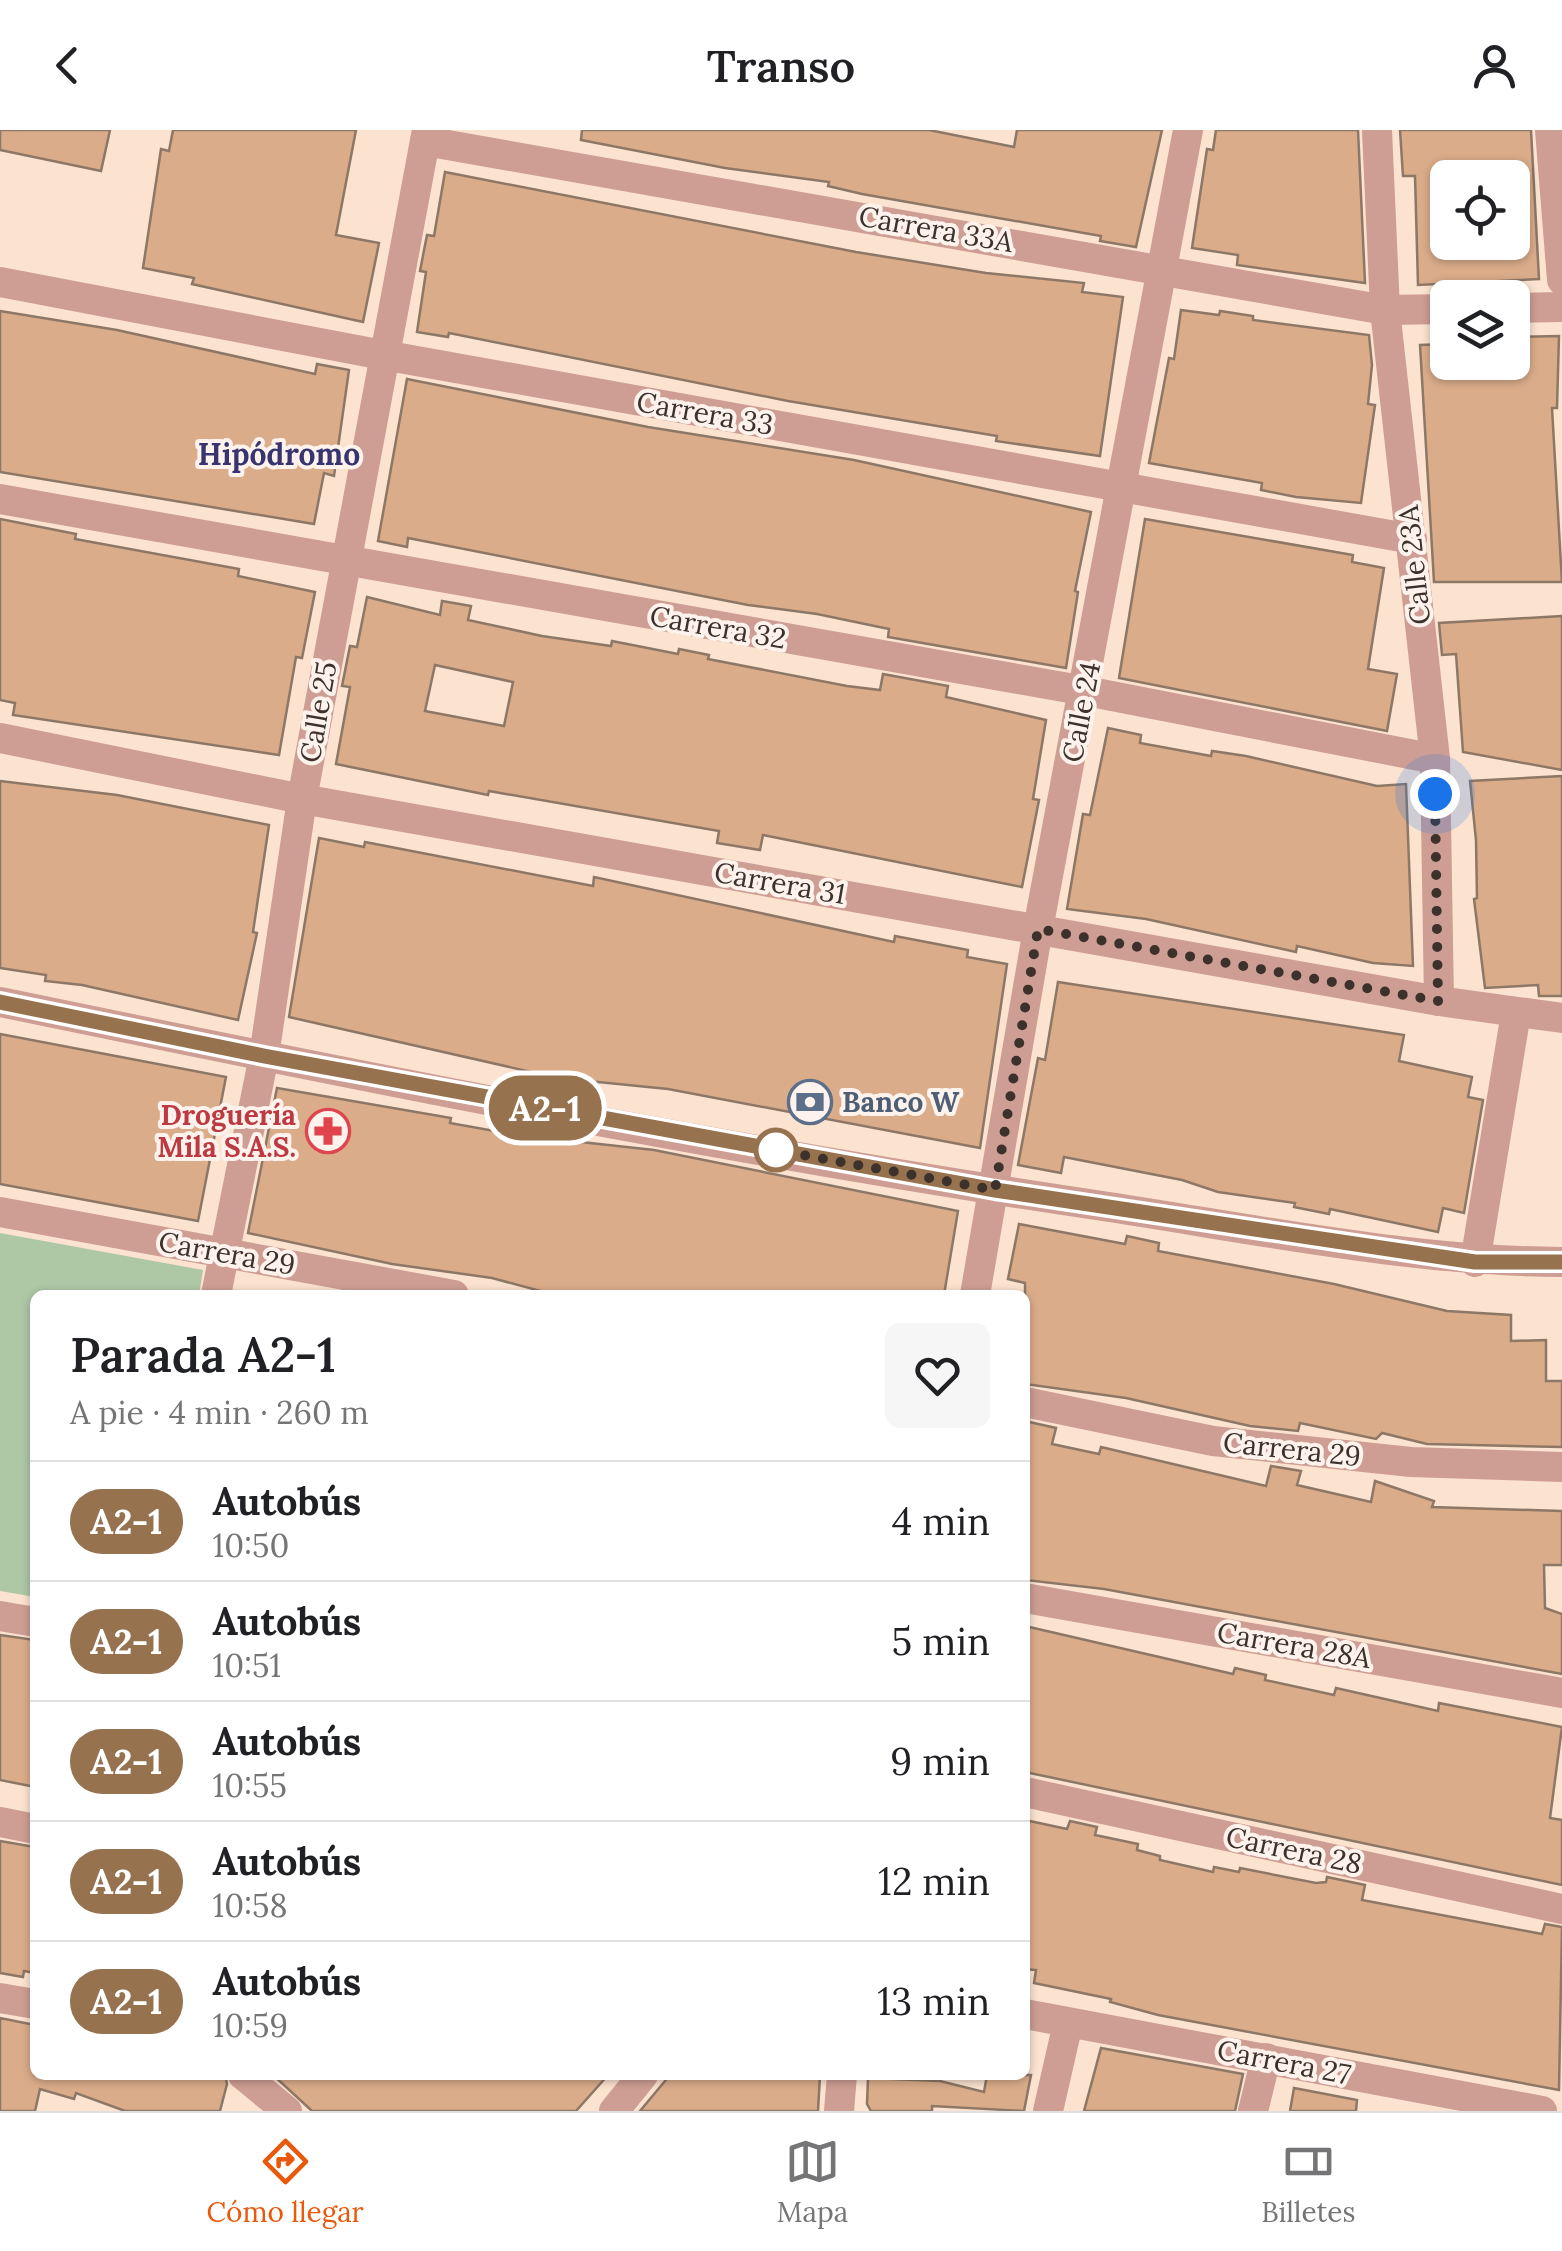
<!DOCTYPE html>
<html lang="es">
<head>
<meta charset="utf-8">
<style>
	body { margin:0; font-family:Lora,serif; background:#f6f6f6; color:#202124; height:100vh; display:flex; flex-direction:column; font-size:38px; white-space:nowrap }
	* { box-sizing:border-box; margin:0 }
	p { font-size:32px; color:#757577 }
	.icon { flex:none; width:55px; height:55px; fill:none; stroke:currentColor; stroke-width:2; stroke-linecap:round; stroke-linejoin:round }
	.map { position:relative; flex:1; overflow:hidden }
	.panel { position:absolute; left:30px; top:1160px; width:1000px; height:790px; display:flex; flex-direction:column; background:#fff; border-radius:15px; box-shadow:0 2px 8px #0004 }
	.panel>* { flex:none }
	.badge { padding:0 20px; border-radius:32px; font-size:35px; line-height:65px }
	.controls { position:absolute; left:1430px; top:30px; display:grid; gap:20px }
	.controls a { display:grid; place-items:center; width:100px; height:100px; border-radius:15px; background:#fff; box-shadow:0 2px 8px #0004; font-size:50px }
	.you { position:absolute; width:50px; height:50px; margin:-25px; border:8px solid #fff; border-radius:50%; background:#1a73e8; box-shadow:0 0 0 15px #1a73e833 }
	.map>.badge { position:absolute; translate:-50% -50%; box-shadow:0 0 0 5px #fff }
	.round { display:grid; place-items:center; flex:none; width:105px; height:105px; border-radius:15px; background:#f6f6f6 }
	.head { display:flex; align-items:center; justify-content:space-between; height:170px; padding:0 40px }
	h1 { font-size:48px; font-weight:600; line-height:75px }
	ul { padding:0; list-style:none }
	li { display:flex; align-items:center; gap:30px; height:120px; padding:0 40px; border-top:2px solid #e0e0e0 }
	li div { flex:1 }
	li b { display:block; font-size:38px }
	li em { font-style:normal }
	li .badge { min-width:110px; font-weight:700; text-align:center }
	header { display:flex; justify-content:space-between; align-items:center; height:130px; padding:0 40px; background:#fff; font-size:45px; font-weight:600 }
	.tab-bar { display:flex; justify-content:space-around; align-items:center; height:140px; border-top:2px solid #e0e0e0; background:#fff; font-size:28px; color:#757577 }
	.tab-bar a { display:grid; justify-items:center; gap:5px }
	.tab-bar .on { color:#ea580c }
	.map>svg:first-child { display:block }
</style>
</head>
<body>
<header><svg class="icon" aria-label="back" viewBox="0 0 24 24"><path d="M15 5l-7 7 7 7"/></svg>Transo<svg class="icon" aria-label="person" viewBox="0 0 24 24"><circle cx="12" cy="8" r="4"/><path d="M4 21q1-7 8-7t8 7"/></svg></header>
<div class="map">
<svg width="1562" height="1981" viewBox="0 0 1562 1981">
	<rect width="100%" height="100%" fill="#fce3d0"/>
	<path fill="#aec8a6" d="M 0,1103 L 203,1140 L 199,1165 L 35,1165 L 35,1467 L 0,1461 Z"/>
	<g fill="#daac8a" stroke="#8d7766" stroke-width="2.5" fill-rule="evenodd">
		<path d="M 0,0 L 110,0 L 101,41 L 0,20 Z"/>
		<path d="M 173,0 L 356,0 L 336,105 L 379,113 L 363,192 L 192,154 L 194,148 L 143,138 L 161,19 L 169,21 Z"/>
		<path d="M 582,0 L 929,0 L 1014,17 L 1017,0 L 1162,0 L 1136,117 L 1100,111 L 1101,106 L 862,64 L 828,56 L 829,52 L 725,38 L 581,10 Z"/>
		<path d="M 1216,0 L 1358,0 L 1365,153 L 1237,135 L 1238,125 L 1192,118 L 1207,19 L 1213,20 Z"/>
		<path d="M 1400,0 L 1531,0 L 1539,149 L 1418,155 L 1415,46 L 1403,46 ZM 1448,48 L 1512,48 L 1512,112 L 1448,112 Z"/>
		<path d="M 445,42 L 856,122 L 986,143 L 1084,153 L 1082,162 L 1123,167 L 1100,326 L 996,311 L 997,306 L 788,271 L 449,203 L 448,207 L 417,202 L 426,142 L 420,141 L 427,105 L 434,106 Z"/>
		<path d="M 1181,180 L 1219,185 L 1220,181 L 1253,186 L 1253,190 L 1369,205 L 1372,235 L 1368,274 L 1375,275 L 1361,373 L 1296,367 L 1261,360 L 1262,353 L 1149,333 L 1169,228 L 1174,229 Z"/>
		<path d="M 0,181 L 117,200 L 315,244 L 317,234 L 349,240 L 334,346 L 324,343 L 314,394 L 0,342 Z"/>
		<path d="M 1559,206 L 1557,278 L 1552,278 L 1562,452 L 1434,452 L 1420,215 L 1448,214 L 1448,232 L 1512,232 L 1512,207 Z"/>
		<path d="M 407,249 L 648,297 L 854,330 L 1091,382 L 1075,461 L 1078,462 L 1066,538 L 888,507 L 889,499 L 817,484 L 748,475 L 408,408 L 407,417 L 378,411 Z"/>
		<path d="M 0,389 L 76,404 L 75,409 L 239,439 L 238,446 L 315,462 L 302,528 L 296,527 L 279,625 L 13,585 L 15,573 L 0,570 Z"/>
		<path d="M 1145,389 L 1353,425 L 1352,432 L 1384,438 L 1368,539 L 1397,544 L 1387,601 L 1119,548 Z"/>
		<path d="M 367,467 L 440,485 L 442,471 L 471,476 L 468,490 L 542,506 L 611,516 L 612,511 L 678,524 L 679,519 L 709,525 L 708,529 L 847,556 L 880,560 L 883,544 L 948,556 L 946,567 L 1046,590 L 1033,669 L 1039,670 L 1022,757 L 763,705 L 760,720 L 717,713 L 719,701 L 489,661 L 488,665 L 336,634 L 350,557 L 342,556 L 350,516 L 357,517 ZM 435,535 L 513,552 L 504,596 L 425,581 Z"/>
		<path d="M 1562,486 L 1562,640 L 1463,622 L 1456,524 L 1442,525 L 1439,493 Z"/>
		<path d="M 1108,598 L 1141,605 L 1140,613 L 1211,626 L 1212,621 L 1246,626 L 1377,656 L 1406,654 L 1413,836 L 1373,833 L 1297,816 L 1296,822 L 1146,789 L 1067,779 L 1083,684 L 1090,685 Z"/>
		<path d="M 1562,646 L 1562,866 L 1539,866 L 1538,855 L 1485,858 L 1474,769 L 1477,768 L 1476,710 L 1470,651 Z"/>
		<path d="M 0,651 L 117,665 L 269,695 L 253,802 L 257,803 L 238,890 L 82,855 L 45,851 L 46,845 L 0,838 Z"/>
		<path d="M 319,708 L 364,717 L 365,712 L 593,756 L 594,747 L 894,812 L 895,806 L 968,820 L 967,827 L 1007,834 L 980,1018 L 668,959 L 558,948 L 289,887 Z"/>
		<path d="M 1058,852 L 1404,905 L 1399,931 L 1472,947 L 1468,967 L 1483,970 L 1464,1083 L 1443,1078 L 1438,1102 L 1330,1079 L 1329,1084 L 1294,1077 L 1295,1073 L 1218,1062 L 1182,1050 L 1064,1027 L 1061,1043 L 1018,1035 L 1038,928 L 1045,930 Z"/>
		<path d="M 0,904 L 226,947 L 198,1091 L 0,1054 Z"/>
		<path d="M 277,958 L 451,988 L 450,993 L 517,1005 L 654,1020 L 958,1081 L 944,1165 L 555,1165 L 492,1148 L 392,1134 L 248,1103 Z"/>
		<path d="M 1019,1094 L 1125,1114 L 1127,1106 L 1159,1113 L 1158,1121 L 1334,1154 L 1447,1181 L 1511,1185 L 1511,1211 L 1546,1210 L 1546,1251 L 1562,1251 L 1562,1317 L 1427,1314 L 1382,1303 L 1376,1309 L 1300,1293 L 1298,1301 L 1250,1296 L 1126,1268 L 1025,1254 L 1025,1153 L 1008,1149 Z"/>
		<path d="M 1025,1291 L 1056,1298 L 1052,1314 L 1099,1324 L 1101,1317 L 1266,1356 L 1271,1336 L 1301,1341 L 1297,1355 L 1371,1372 L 1375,1351 L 1434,1371 L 1432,1377 L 1562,1381 L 1562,1435 L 1544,1435 L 1545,1478 L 1562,1484 L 1562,1544 L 1104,1459 L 1025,1450 Z"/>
		<path d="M 1025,1496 L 1233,1544 L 1235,1538 L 1266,1545 L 1265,1550 L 1334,1565 L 1336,1558 L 1438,1581 L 1439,1573 L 1562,1597 L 1550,1688 L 1562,1690 L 1562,1755 L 1025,1642 Z"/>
		<path d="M 0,1505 L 35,1510 L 35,1657 L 0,1650 Z"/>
		<path d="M 1025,1690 L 1067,1699 L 1070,1691 L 1097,1697 L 1095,1705 L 1138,1714 L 1137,1720 L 1160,1726 L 1160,1730 L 1213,1742 L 1214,1737 L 1239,1742 L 1240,1738 L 1316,1753 L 1326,1752 L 1327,1747 L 1365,1755 L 1362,1770 L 1542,1804 L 1545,1794 L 1562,1797 L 1559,1960 L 1158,1885 L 1110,1872 L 1111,1869 L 1034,1853 L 1036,1840 L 1025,1839 Z"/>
		<path d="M 0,1711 L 35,1717 L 35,1843 L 24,1841 L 23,1847 L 0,1843 Z"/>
		<path d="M 0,1888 L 35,1895 L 35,1945 L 225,1945 L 227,1954 L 220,1981 L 125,1981 L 76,1963 L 74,1969 L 40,1959 L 35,1981 L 0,1981 Z"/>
		<path d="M 1101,1918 L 1243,1944 L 1235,1981 L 1084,1981 Z"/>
		<path d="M 273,1945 L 608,1945 L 576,1981 L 312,1981 Z"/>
		<path d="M 670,1945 L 820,1945 L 818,1981 L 640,1981 Z"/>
		<path d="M 987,1945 L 1031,1945 L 1024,1981 L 932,1976 L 932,1981 L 871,1981 L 867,1974 L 868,1948 L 940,1951 L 984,1962 Z"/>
		<path d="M 1294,1958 L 1357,1970 L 1356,1981 L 1290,1981 Z"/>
	</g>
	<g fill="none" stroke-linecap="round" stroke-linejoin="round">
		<g stroke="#ce9e94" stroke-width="30">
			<path d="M 1377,0 L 1385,180 L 1435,629 L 1439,871"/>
			<path d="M 1550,0 L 1562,150"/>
			<path d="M 425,11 L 1385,180 L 1448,179"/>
			<path d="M 0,152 L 383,225 L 1412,409"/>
			<path d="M 1512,178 L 1562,177"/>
			<path d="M 0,369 L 1086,561 L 1435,629"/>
			<path d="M 0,608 L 302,669 L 1439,871 L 1562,888"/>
			<path d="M 0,872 C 363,947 729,1021 1096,1075 C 1250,1098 1406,1131 1562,1132"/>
			<path d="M 0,1082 L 454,1165"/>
			<path d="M 1475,1132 L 1516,883"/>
			<path d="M 216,1165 L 264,926 L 302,669 L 427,0"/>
			<path d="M 975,1165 L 1038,799 L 1188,0"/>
			<path d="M 1025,1272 L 1213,1311 L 1411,1332 L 1562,1337"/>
			<path d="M 1025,1468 L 1562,1563"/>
			<path d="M 0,1486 L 35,1492"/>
			<path d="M 1025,1662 L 1562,1779"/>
			<path d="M 0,1692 L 35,1699"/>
			<path d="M 0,1868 L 35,1874"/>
			<path d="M 1025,1884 L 1542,1981"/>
			<path d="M 243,1945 L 287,1981"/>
			<path d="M 614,1981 L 643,1945"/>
			<path d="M 839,1981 L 842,1945"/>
			<path d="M 1048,1981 L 1068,1893"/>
			<path d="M 1253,1981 L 1266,1928"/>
		</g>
	</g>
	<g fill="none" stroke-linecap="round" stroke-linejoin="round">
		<defs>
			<path id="line" d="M 0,872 L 264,926 L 995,1060 L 1475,1132 L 1562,1132"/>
		</defs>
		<use href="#line" stroke="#fff" stroke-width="22"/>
		<use href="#line" stroke="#96724f" stroke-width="15"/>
		<path stroke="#3c322b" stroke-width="10" stroke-dasharray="0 18" d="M 776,1020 L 764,1018 L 995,1060 L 1038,799 L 1438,871 L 1435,664"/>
	</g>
	<defs>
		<symbol id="bank-ring" viewBox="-11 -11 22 22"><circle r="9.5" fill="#fdf3ec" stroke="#5c6f8a" stroke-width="1.5"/><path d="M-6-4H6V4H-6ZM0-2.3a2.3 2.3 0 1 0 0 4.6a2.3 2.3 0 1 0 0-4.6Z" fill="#5c6f8a"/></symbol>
		<symbol id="pharmacy-ring" viewBox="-11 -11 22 22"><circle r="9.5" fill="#fdf3ec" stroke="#e0444e" stroke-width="1.5"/><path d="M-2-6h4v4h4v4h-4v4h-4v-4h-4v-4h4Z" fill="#e0444e"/></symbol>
	</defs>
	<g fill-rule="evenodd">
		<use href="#bank-ring" x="785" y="947" width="50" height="50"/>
		<use href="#pharmacy-ring" x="303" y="976" width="50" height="50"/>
	</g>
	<circle fill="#fff" stroke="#96724f" stroke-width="5" cx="776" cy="1020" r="20"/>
	<g text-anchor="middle" stroke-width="8" stroke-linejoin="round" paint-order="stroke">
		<g font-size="28" fill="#3c322b" stroke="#fdf3ec">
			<text transform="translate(936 99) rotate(10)" y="10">Carrera 33A</text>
			<text transform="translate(705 283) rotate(10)" y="10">Carrera 33</text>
			<text transform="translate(1414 435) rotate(-96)" y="10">Calle 23A</text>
			<text transform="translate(718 497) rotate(10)" y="10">Carrera 32</text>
			<text transform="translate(318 582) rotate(-80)" y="10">Calle 25</text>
			<text transform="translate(1081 582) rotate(-79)" y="10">Calle 24</text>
			<text transform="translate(780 753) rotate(10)" y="10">Carrera 31</text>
			<text transform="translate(227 1123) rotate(10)" y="10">Carrera 29</text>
			<text transform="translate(1292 1319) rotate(6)" y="10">Carrera 29</text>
			<text transform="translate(1294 1515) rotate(10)" y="10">Carrera 28A</text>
			<text transform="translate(1294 1720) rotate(12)" y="10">Carrera 28</text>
			<text transform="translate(1284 1932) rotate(11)" y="10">Carrera 27</text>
		</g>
		<g font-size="28" font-weight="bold" fill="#4e5e75" stroke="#fdf3ec" text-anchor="start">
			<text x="842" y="982">Banco W</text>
		</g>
		<g font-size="28" font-weight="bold" fill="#be3a42" stroke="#fdf3ec" text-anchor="end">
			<text x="296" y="995">Droguería<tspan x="296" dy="32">Mila S.A.S.</tspan></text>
		</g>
		<g font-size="30" font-weight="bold" fill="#383470" stroke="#fdf3ec">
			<text x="279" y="335">Hipódromo</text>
		</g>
	</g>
</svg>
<div class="controls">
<a><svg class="icon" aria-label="locate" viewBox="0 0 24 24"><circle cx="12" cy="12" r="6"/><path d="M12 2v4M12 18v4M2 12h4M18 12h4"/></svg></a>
<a><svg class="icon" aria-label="layers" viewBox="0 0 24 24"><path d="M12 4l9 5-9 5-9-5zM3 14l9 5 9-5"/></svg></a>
</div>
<div class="you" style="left:1435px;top:664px"></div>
<b class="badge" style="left:545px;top:978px;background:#96724f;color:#fff">A2-1</b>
<section class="panel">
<div class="head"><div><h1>Parada A2-1</h1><p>A pie · 4 min · 260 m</p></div><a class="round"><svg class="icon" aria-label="heart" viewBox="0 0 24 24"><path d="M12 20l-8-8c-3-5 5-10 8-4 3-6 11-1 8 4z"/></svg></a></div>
<ul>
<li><span class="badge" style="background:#96724f;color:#fff">A2-1</span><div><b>Autobús</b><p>10:50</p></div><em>4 min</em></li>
<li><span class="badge" style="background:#96724f;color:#fff">A2-1</span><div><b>Autobús</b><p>10:51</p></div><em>5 min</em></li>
<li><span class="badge" style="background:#96724f;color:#fff">A2-1</span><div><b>Autobús</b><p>10:55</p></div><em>9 min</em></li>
<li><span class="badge" style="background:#96724f;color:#fff">A2-1</span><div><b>Autobús</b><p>10:58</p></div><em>12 min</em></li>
<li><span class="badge" style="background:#96724f;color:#fff">A2-1</span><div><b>Autobús</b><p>10:59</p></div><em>13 min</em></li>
</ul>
</section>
</div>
<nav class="tab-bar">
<a class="on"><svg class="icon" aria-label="directions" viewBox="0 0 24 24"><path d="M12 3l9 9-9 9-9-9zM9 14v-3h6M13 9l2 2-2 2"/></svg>Cómo llegar</a>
<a><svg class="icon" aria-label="map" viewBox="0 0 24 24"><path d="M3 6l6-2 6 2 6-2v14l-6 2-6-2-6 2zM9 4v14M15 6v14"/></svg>Mapa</a>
<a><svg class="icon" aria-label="tickets" viewBox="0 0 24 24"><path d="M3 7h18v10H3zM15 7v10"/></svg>Billetes</a>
</nav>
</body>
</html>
